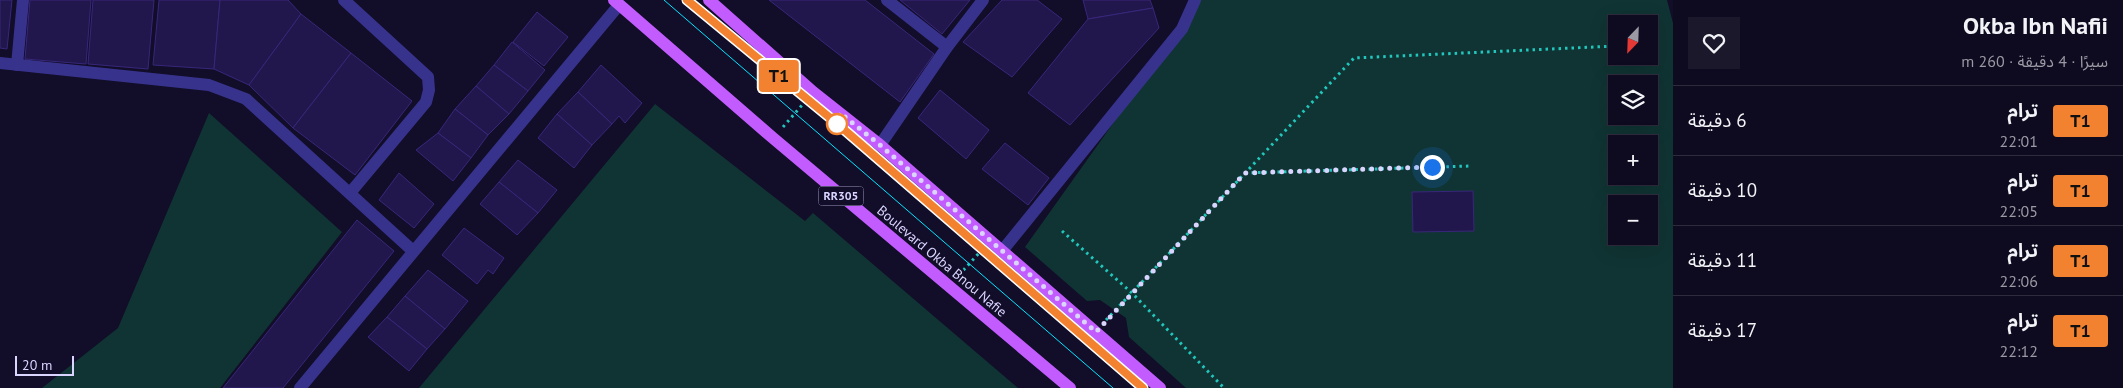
<!DOCTYPE html>
<html lang="ar">
<head>
<meta charset="utf-8">
<style>
	body { margin:0; font-family:"PT Sans","Noto Sans Arabic",sans-serif; background:#1c182c; color:#f1f3f6; direction:rtl; height:100vh; display:flex; flex-direction:column; font-size:19px; white-space:nowrap }
	* { box-sizing:border-box; margin:0 }
	p { font-size:16px; color:#9b9aa4 }
	.icon { flex:none; width:28px; height:28px; fill:none; stroke:currentColor; stroke-width:2; stroke-linecap:round; stroke-linejoin:round }
	.map { position:relative; flex:1; overflow:hidden; direction:ltr }
	.drawer { display:flex; flex-direction:column; background:#0e0a1f; width:450px }
	.drawer>* { flex:none }
	.badge { padding:0 10px; border-radius:4px; font-size:18px; line-height:32px }
	.needle { width:32px; rotate:203deg }
	.controls { position:absolute; left:1608px; top:15px; display:grid; gap:10px }
	.controls a { display:grid; place-items:center; width:50px; height:50px; border-radius:0px; background:#0e0a1f; box-shadow:0 5px 20px #0002,0 0 0 1px #2e2b3d; font-size:25px }
	.scale { position:absolute; left:15px; bottom:12px; width:59px; box-sizing:border-box; padding-left:5px; border:2px solid #dad5ff; border-top:0; font-size:14px; line-height:18px; white-space:nowrap; color:#dad5ff; -webkit-text-stroke:4px #120d29; paint-order:stroke }
	.you { position:absolute; width:25px; height:25px; margin:-12px; border:4px solid #fff; border-radius:50%; background:#1a73e8; box-shadow:0 0 0 8px #1a73e833 }
	.map>.badge { position:absolute; translate:-50% -50%; box-shadow:0 0 0 2px #fff }
	.round { display:grid; place-items:center; flex:none; width:52px; height:52px; border-radius:0px; background:#1c182c }
	.summary { display:flex; align-items:center; justify-content:space-between; height:85px; padding:0 15px }
	h1 { font-size:24px; font-weight:700; line-height:38px }
	ul { padding:0; list-style:none }
	li { display:flex; align-items:center; gap:15px; height:70px; padding:0 15px; border-top:1px solid #2e2b3d }
	li div { flex:1 }
	li b { display:block; font-size:19px }
	li em { font-style:normal }
	li .badge { min-width:55px; font-weight:700; text-align:center }
	main { display:flex; flex:1; min-height:0 }
	.map>svg:first-child { display:block }
</style>
</head>
<body>
<main>
<section class="drawer">
<div class="summary"><div><h1>Okba Ibn Nafii</h1><p>سيرًا · 4 دقيقة · 260 m</p></div><a class="round"><svg class="icon" aria-label="heart" viewBox="0 0 24 24"><path d="M12 20l-8-8c-3-5 5-10 8-4 3-6 11-1 8 4z"/></svg></a></div>
<ul>
<li><span class="badge" style="background:#f38230;color:#111">T1</span><div><b>ترام</b><p>22:01</p></div><em>6 دقيقة</em></li>
<li><span class="badge" style="background:#f38230;color:#111">T1</span><div><b>ترام</b><p>22:05</p></div><em>10 دقيقة</em></li>
<li><span class="badge" style="background:#f38230;color:#111">T1</span><div><b>ترام</b><p>22:06</p></div><em>11 دقيقة</em></li>
<li><span class="badge" style="background:#f38230;color:#111">T1</span><div><b>ترام</b><p>22:12</p></div><em>17 دقيقة</em></li>
</ul>
</section>
<div class="map">
<svg width="1673" height="388" viewBox="0 0 1673 388">
	<rect width="100%" height="100%" fill="#120d29"/>
	<g fill="#103433" fill-rule="evenodd">
		<path d="M 1201,0 L 1667,0 L 1673,23 L 1673,388 L 1186,388 L 1129,337 L 1126,318 L 1100,300 L 1087,301 L 1025,247 ZM 1616,24 L 1649,24 L 1649,56 L 1616,56 ZM 1616,84 L 1649,84 L 1649,116 L 1616,116 ZM 1616,144 L 1649,144 L 1649,176 L 1616,176 ZM 1616,204 L 1649,204 L 1649,236 L 1616,236 Z"/>
		<path d="M 655,104 L 805,221 L 813,213 L 1018,388 L 419,388 Z"/>
		<path d="M 209,113 L 342,232 L 220,388 L 42,388 L 118,328 Z"/>
	</g>
	<g fill="#22174c" stroke="#38277b">
		<path d="M 0,0 L 12,0 L 7,49 L 0,48 Z"/>
		<path d="M 30,0 L 91,0 L 86,64 L 25,59 Z"/>
		<path d="M 93,0 L 154,0 L 148,69 L 88,64 Z"/>
		<path d="M 159,0 L 220,0 L 214,69 L 153,65 Z"/>
		<path d="M 220,0 L 288,0 L 301,14 L 249,85 L 214,69 Z"/>
		<path d="M 769,0 L 865,0 L 934,54 L 900,102 Z"/>
		<path d="M 900,0 L 970,0 L 942,34 Z"/>
		<path d="M 1002,0 L 1037,0 L 1062,19 L 1012,77 L 963,42 Z"/>
		<path d="M 1083,0 L 1150,0 L 1153,8 L 1088,19 Z"/>
		<path d="M 1153,8 L 1159,28 L 1070,125 L 1028,93 L 1088,19 Z"/>
		<path d="M 537,12 L 568,37 L 544,66 L 513,42 Z"/>
		<path d="M 301,14 L 351,53 L 293,128 L 249,85 Z"/>
		<path d="M 512,42 L 545,70 L 528,91 L 494,65 Z"/>
		<path d="M 351,53 L 412,101 L 355,175 L 293,128 Z"/>
		<path d="M 494,65 L 528,91 L 509,114 L 476,86 Z"/>
		<path d="M 601,65 L 642,103 L 625,123 L 619,116 L 612,124 L 578,92 Z"/>
		<path d="M 476,86 L 509,114 L 488,135 L 455,109 Z"/>
		<path d="M 940,90 L 989,130 L 966,159 L 918,118 Z"/>
		<path d="M 578,92 L 612,124 L 592,145 L 557,114 Z"/>
		<path d="M 455,109 L 488,135 L 471,158 L 438,133 Z"/>
		<path d="M 557,114 L 592,145 L 574,168 L 538,138 Z"/>
		<path d="M 438,133 L 471,158 L 453,181 L 416,150 Z"/>
		<path d="M 1005,143 L 1049,178 L 1028,205 L 982,169 Z"/>
		<path d="M 518,160 L 557,190 L 538,213 L 499,182 Z"/>
		<path d="M 399,173 L 434,204 L 414,228 L 379,200 Z"/>
		<path d="M 499,182 L 538,213 L 517,235 L 480,204 Z"/>
		<path d="M 1473,191 L 1474,231 L 1413,232 L 1412,192 Z"/>
		<path d="M 357,220 L 394,251 L 283,388 L 223,388 Z"/>
		<path d="M 464,228 L 504,258 L 493,274 L 488,270 L 477,284 L 442,255 Z"/>
		<path d="M 428,270 L 468,301 L 445,329 L 405,296 Z"/>
		<path d="M 405,296 L 445,329 L 427,349 L 387,317 Z"/>
		<path d="M 387,317 L 427,349 L 409,371 L 368,337 Z"/>
	</g>
	<g fill="none" stroke-linecap="round" stroke-linejoin="round">
		<g stroke="#22c6bd" stroke-width="3" stroke-dasharray="2.5 4" stroke-linecap="butt">
			<path d="M 783,127 L 803,104"/>
			<path d="M 1245,173 L 1470,166"/>
			<path d="M 1062,231 L 1132,293 L 1224,388"/>
			<path d="M 959,275 L 980,252"/>
			<path d="M 1106,320 L 1354,58 L 1616,46"/>
		</g>
		<g stroke="#37338d" stroke-width="12">
			<path d="M 344,0 L 428,77 L 429,90 L 426,102 L 350,193"/>
			<path d="M 887,0 L 947,47"/>
			<path d="M 0,63 L 209,85 L 246,99 L 413,251"/>
			<path d="M 17,65 L 23,0"/>
			<path d="M 880,145 L 947,47 L 983,0"/>
			<path d="M 1002,251 L 1182,29 L 1195,0"/>
			<path d="M 300,388 L 619,5"/>
		</g>
		<g stroke="#c35cff" stroke-width="12">
			<path d="M 614,0 L 773,138 L 1070,388"/>
			<path d="M 709,0 L 813,92 L 880,145 L 1160,388"/>
		</g>
		<g stroke="#01e5ff" stroke-width="1">
			<path d="M 664,0 L 1113,388"/>
			<path d="M 686,0 L 840,127 L 1143,388"/>
		</g>
	</g>
	<g fill="none" stroke-linecap="round" stroke-linejoin="round">
		<defs>
			<path id="line" d="M 687,0 L 840,126 L 1143,388"/>
		</defs>
		<use href="#line" stroke="#fff" stroke-width="11"/>
		<use href="#line" stroke="#f38230" stroke-width="8"/>
		<path stroke="#dad5ff" stroke-width="5" stroke-dasharray="0 9" d="M 837,124 L 840,113 L 880,145 L 1096,332 L 1245,173 L 1432,167"/>
	</g>
	<circle fill="#fff" stroke="#f38230" stroke-width="2.5" cx="837" cy="124" r="10"/>
	<g text-anchor="middle" stroke-width="5" stroke-linejoin="round" paint-order="stroke">
		<rect fill="#120d29" stroke="#9e99bf" stroke-width="1" x="818.5" y="186.5" width="45" height="19" rx="4"/>
		<g font-size="12" font-weight="bold" fill="#dad5ff">
			<text x="841" y="200">RR305</text>
		</g>
		<g font-size="14" fill="#dad5ff" stroke="#120d29">
			<text transform="translate(942 261) rotate(40)" y="5">Boulevard Okba Bnou Nafie</text>
		</g>
	</g>
</svg>
<div class="controls">
<a><svg class="needle" viewBox="-14 -14 28 28"><path d="M0-13l5 13h-10z" fill="#e53935"/><path d="M0 13l5-13h-10z" fill="#9b9aa4"/></svg></a>
<a><svg class="icon" aria-label="layers" viewBox="0 0 24 24"><path d="M12 4l9 5-9 5-9-5zM3 14l9 5 9-5"/></svg></a>
<a>+</a>
<a>−</a>
</div>
<div class="scale">20 m</div>
<div class="you" style="left:1432px;top:167px"></div>
<b class="badge" style="left:779px;top:76px;background:#f38230;color:#111">T1</b>
</div>
</main>
</body>
</html>
